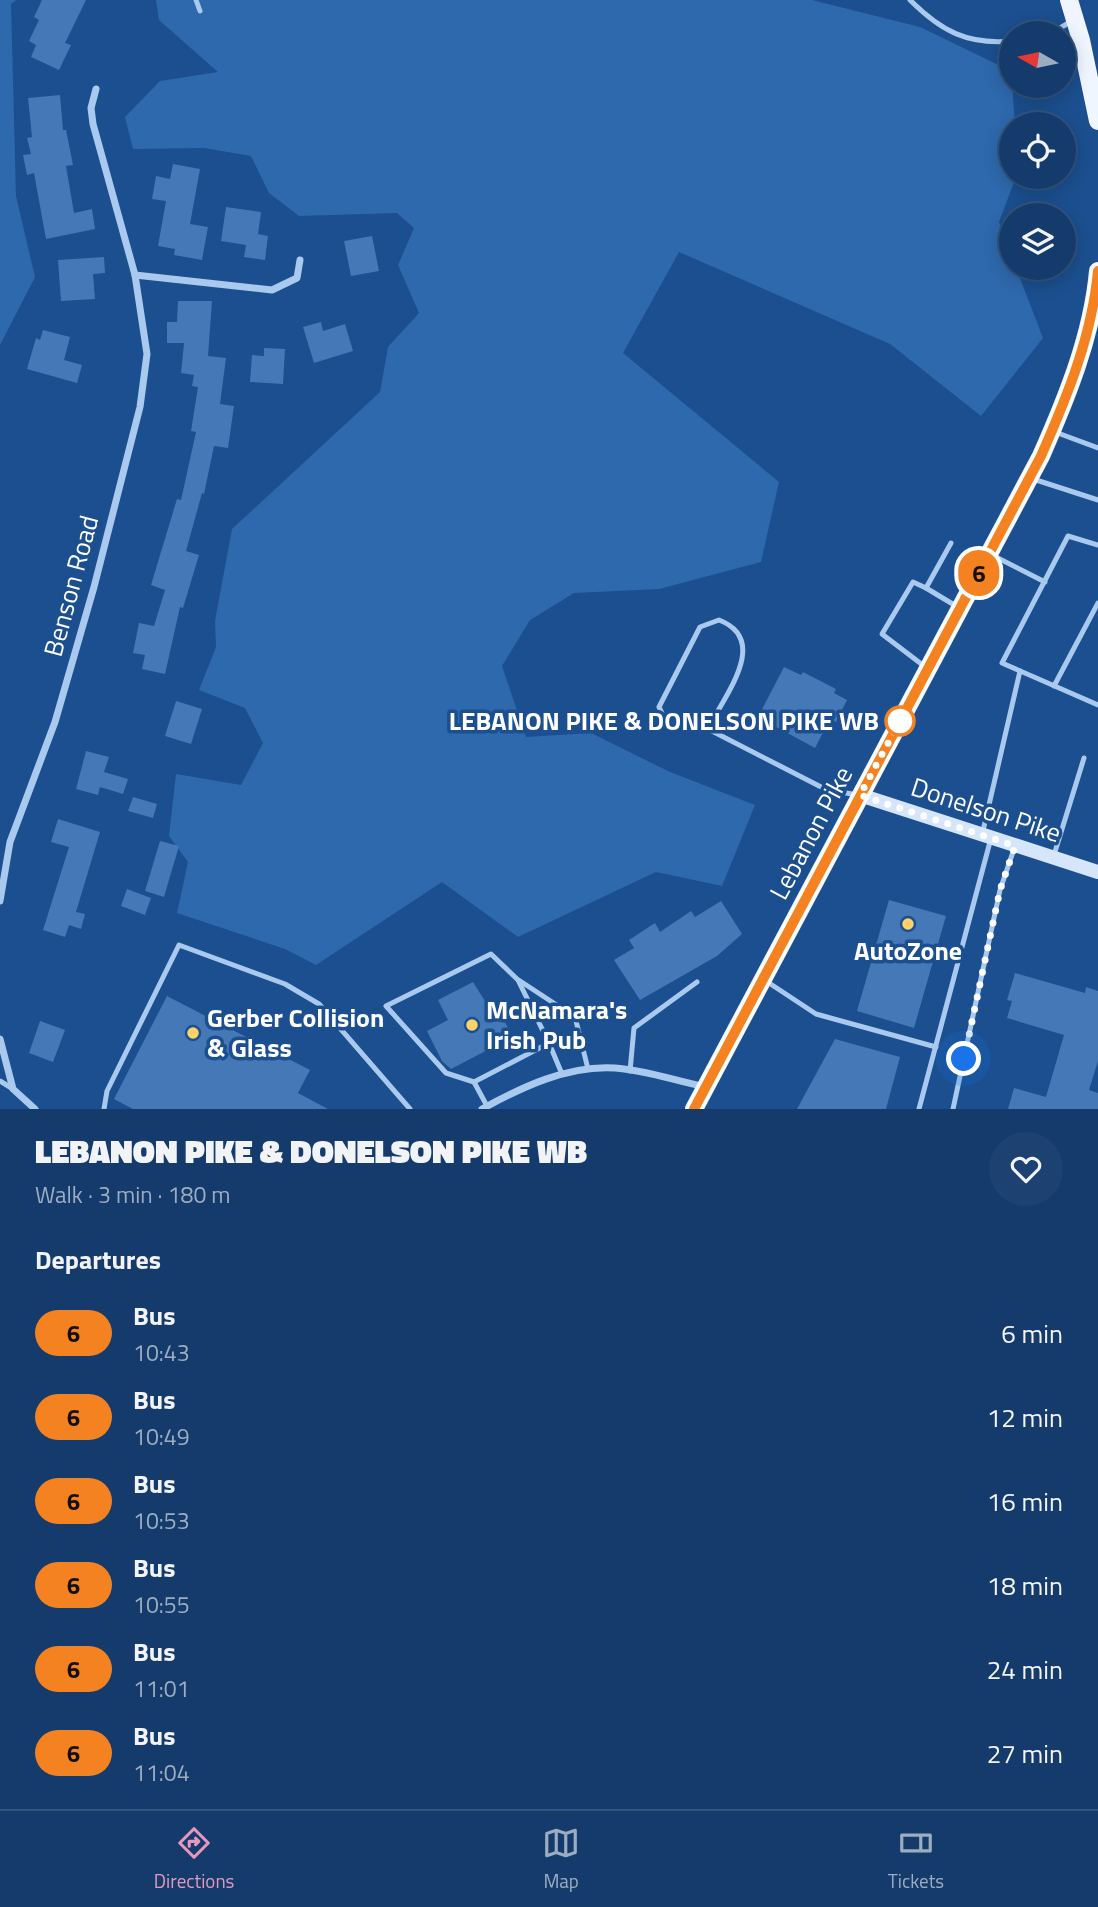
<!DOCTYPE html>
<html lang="en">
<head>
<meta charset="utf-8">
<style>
	body { margin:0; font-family:"Titillium Web",sans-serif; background:#1d4271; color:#f1f3f6; height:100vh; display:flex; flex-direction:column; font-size:26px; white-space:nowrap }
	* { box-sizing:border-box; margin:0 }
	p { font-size:23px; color:#9dadc1 }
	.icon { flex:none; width:38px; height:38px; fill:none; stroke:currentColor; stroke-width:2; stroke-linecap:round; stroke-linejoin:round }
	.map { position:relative; height:1109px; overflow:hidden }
	.panel { display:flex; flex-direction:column; background:#143b6b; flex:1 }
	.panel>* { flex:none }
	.badge { padding:0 14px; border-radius:23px; font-size:24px; line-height:46px }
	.needle { width:46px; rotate:279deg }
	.controls { position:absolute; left:999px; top:21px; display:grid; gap:14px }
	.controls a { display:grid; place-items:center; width:77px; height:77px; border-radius:50%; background:#143b6b; box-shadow:0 4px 18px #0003,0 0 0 2px #33557e; font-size:35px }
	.you { position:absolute; width:35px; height:35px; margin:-18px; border:5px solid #fff; border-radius:50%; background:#1a73e8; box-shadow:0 0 0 10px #1a73e833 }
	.map>.badge { position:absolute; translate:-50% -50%; box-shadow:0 0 0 4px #fff }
	h2 { padding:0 35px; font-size:26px; line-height:63px }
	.round { display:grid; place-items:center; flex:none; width:74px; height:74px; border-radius:37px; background:#1d4271 }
	.head { display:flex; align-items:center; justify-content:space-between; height:119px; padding:0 35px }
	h1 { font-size:33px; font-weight:800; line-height:52px }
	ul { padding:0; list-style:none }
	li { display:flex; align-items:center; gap:21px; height:84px; padding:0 35px }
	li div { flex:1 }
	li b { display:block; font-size:26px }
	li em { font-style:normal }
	li .badge { min-width:77px; font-weight:700; text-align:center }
	.menu { display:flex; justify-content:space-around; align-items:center; height:98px; border-top:2px solid #33557e; background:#143b6b; font-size:19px; color:#9dadc1 }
	.menu a { display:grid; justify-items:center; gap:4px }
	.menu .selected { color:#e797bd }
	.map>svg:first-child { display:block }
</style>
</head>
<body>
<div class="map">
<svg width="1098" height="1109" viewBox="0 0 1098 1109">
	<rect width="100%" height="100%" fill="#1b4f8f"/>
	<g fill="#2e69ad">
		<path d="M 0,0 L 16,0 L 11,4 L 16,196 L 35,277 L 0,345 Z"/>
		<path d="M 156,0 L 812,0 L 920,27 L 1011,71 L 1015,124 L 1012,124 L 1012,177 L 1016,177 L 999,222 L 1011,256 L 1012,268 L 1016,268 L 1043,338 L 981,416 L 890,344 L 679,252 L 623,353 L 779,482 L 761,562 L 659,589 L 574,593 L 530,620 L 502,666 L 526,737 L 591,733 L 670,772 L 755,805 L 722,886 L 656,872 L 518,937 L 442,882 L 316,965 L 285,949 L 177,913 L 188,862 L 169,836 L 176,774 L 241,785 L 263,743 L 245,708 L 199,690 L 216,647 L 215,621 L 232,529 L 380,392 L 388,347 L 419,313 L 398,265 L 414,228 L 397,213 L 299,216 L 269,193 L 251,156 L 204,148 L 133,149 L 125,117 L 160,81 L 218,72 L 159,20 Z"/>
	</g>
	<g fill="#4478b7">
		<path d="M 42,0 L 86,0 L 65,43 L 71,45 L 59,70 L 31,57 L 36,45 L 29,41 L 39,20 L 34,17 Z"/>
		<path d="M 60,95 L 63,130 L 66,130 L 73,165 L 66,166 L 74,213 L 92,209 L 95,229 L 46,239 L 34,173 L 27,175 L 23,155 L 31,154 L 27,138 L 32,137 L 28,98 Z"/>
		<path d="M 173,164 L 200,169 L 190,224 L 208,227 L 202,260 L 174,255 L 175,249 L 158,246 L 166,201 L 152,199 L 156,176 L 170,179 Z"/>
		<path d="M 226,207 L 261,212 L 258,234 L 268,236 L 265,260 L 244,257 L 246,245 L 221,241 Z"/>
		<path d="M 372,236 L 379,271 L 351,276 L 344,241 Z"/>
		<path d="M 104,257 L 105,273 L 93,274 L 95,299 L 61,301 L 58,260 Z"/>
		<path d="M 178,301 L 212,301 L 208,356 L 226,358 L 220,404 L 234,406 L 228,448 L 214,446 L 204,494 L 202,493 L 186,551 L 199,555 L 183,608 L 180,607 L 165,674 L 142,669 L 145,655 L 133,653 L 139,623 L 154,626 L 165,590 L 151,585 L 177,499 L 181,500 L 196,432 L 191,431 L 198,387 L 192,386 L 194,375 L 181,373 L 184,343 L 167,343 L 167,322 L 177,322 Z"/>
		<path d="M 321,322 L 323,331 L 345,324 L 353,351 L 314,363 L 303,327 Z"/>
		<path d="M 43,330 L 70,337 L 64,360 L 82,365 L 77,383 L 27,369 L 36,338 L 40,340 Z"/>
		<path d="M 264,348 L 285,349 L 283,384 L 250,382 L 252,355 L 264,356 Z"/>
		<path d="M 784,667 L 801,675 L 803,672 L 836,689 L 834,693 L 847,700 L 836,722 L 830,719 L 815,748 L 758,717 Z"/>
		<path d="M 176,701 L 202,709 L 191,744 L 165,736 Z"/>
		<path d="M 86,751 L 109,757 L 104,772 L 128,779 L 123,794 L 100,787 L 98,795 L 76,789 Z"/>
		<path d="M 133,797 L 157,804 L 153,818 L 128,811 Z"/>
		<path d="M 58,819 L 100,832 L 76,912 L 85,914 L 81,929 L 69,925 L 65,937 L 43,930 L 69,847 L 51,842 Z"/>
		<path d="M 160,841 L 179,846 L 164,897 L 145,891 Z"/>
		<path d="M 127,889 L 151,898 L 145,915 L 121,906 Z"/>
		<path d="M 889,900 L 946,916 L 914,1028 L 857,1011 Z"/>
		<path d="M 721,901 L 742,934 L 717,956 L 640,1000 L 614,960 L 634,948 L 629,940 L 655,923 L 660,932 L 691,911 L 695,917 Z"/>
		<path d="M 1015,973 L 1085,993 L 1086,987 L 1098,991 L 1098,1061 L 1089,1090 L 1098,1093 L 1098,1109 L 1008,1109 L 1014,1088 L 1046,1097 L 1064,1035 L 1007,1018 L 1012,1001 L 1007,1000 Z"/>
		<path d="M 473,982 L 495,1017 L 501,1014 L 509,1030 L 495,1041 L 497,1045 L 451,1069 L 442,1061 L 427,1031 L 448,1020 L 438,1000 Z"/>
		<path d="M 167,996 L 310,1070 L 298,1093 L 328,1109 L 133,1109 L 114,1099 Z"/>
		<path d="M 40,1021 L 65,1030 L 53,1062 L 29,1053 Z"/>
		<path d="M 835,1039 L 900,1057 L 886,1109 L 797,1109 Z"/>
	</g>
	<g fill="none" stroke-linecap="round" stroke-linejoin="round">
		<g stroke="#a9c9ee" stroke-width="5">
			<path d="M 196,0 L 200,11"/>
			<path d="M 910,0 C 941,31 967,45 1012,41"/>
			<path d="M 1052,33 L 1070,22"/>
			<path d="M 1055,432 L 1098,448"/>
			<path d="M 1033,479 L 1098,500"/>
			<path d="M 1098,545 L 1068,536 L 1002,663 L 1098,705"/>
			<path d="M 992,555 L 1045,582"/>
			<path d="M 926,588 L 956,606"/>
			<path d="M 924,666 L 882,634 L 913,582 L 926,588 L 951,543"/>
			<path d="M 1054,686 L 1098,603"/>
			<path d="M 708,729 C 724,696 771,640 719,620 L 700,627 L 659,707 C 668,731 685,732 708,729 L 825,789 L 857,795"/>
			<path d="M 982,835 L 1020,671"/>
			<path d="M 1054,855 L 1084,758"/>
			<path d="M 518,980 L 549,1043"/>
			<path d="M 766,981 L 816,1014 L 936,1047"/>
			<path d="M 630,1071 L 634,1028 L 697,982"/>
			<path d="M 0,1081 L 13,1089"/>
			<path d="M 474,1082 L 549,1043 L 562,1074"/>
			<path d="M 487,1106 L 474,1082 L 446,1073 L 386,1006 L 491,954 L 517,979 L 575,1017 L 588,1069"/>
			<path d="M 104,1109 L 107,1091 L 179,945 L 285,984 L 319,1004 L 410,1109"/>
			<path d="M 919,1109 L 991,838"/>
			<path d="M 953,1109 L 1000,890 L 1015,846"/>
		</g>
		<g stroke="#a9c9ee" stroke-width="7">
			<path d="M 135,275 L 272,290 L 297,278 L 300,260"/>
			<path d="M 0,901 L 10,842 L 55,722 L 94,587 L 140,407 L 147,354 L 135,275 L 93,124 L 91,108 L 96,89"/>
			<path d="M 0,1039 L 13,1089 L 35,1109"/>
			<path d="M 482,1109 C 522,1087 568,1065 615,1068 C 645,1070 676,1081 706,1087"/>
		</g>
		<path stroke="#d6e6fa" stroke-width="14" d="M 860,795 L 1098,872"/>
		<g stroke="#f0f6ff" stroke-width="18">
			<path d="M 1069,0 L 1081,40 L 1098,121"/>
			<path d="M 694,1109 L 1041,456 C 1067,397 1092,336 1098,271"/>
		</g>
	</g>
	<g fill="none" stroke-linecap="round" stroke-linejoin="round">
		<defs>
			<path id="line" d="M 694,1109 L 1041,456 C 1067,397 1092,336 1098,271"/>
		</defs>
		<use href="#line" stroke="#fff" stroke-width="16"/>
		<use href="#line" stroke="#f58220" stroke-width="10"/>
		<path stroke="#fff" stroke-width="7" stroke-dasharray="0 12.6" d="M 900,721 L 860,795 L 1015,846 L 1000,890 L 964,1059"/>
	</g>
	<circle fill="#fff" stroke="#f58220" stroke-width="3.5" cx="900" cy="721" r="14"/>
	<g fill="#ffd166" stroke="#1b4f8f" stroke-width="2.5">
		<circle cx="908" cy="924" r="7"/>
		<circle cx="472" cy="1025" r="7"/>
		<circle cx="193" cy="1033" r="7"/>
	</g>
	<g text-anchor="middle" stroke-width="7" stroke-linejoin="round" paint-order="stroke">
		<g font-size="26" fill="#fff" stroke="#1b4f8f">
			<text transform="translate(71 586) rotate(-75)" y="9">Benson Road</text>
			<text transform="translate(986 810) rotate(18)" y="9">Donelson Pike</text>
			<text transform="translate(811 833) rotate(-62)" y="9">Lebanon Pike</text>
		</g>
		<g font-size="26" font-weight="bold" fill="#fff" stroke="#1b4f8f" text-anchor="end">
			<text x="879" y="730">LEBANON PIKE &amp; DONELSON PIKE WB</text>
		</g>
		<g font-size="26" font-weight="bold" fill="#fff" stroke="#1b4f8f" text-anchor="start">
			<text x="908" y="960" text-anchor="middle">AutoZone</text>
			<text x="486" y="1019">McNamara's<tspan x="486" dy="30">Irish Pub</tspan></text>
			<text x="207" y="1027">Gerber Collision<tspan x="207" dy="30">&amp; Glass</tspan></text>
		</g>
	</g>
</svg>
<div class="controls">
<a><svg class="needle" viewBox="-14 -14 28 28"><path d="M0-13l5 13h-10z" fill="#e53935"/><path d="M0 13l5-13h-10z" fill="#9dadc1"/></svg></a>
<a><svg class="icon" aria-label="locate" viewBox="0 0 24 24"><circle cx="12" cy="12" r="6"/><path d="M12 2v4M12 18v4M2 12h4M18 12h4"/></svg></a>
<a><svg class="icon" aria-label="layers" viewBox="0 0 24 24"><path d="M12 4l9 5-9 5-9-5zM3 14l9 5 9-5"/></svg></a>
</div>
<div class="you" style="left:964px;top:1059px"></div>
<b class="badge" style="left:979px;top:573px;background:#f58220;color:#111">6</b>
</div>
<section class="panel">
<div class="head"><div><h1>LEBANON PIKE &amp; DONELSON PIKE WB</h1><p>Walk · 3 min · 180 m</p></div><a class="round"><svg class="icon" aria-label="heart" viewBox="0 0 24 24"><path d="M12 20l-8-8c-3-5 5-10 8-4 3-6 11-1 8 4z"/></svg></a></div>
<h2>Departures</h2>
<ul>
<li><span class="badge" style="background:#f58220;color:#111">6</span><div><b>Bus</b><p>10:43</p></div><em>6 min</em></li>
<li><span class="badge" style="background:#f58220;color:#111">6</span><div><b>Bus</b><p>10:49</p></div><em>12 min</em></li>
<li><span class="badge" style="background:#f58220;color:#111">6</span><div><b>Bus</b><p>10:53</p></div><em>16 min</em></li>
<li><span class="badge" style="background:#f58220;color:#111">6</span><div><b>Bus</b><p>10:55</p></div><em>18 min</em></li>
<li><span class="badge" style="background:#f58220;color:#111">6</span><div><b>Bus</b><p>11:01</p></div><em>24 min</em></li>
<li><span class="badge" style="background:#f58220;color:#111">6</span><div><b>Bus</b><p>11:04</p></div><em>27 min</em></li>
</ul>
</section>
<nav class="menu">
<a class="selected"><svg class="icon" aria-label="directions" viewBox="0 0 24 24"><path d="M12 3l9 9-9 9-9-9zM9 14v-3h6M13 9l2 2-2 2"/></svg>Directions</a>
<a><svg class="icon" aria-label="map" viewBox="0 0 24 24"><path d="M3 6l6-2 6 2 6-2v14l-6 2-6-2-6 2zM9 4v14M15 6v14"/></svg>Map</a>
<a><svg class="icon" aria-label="tickets" viewBox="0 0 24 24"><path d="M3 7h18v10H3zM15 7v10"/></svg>Tickets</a>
</nav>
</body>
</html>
